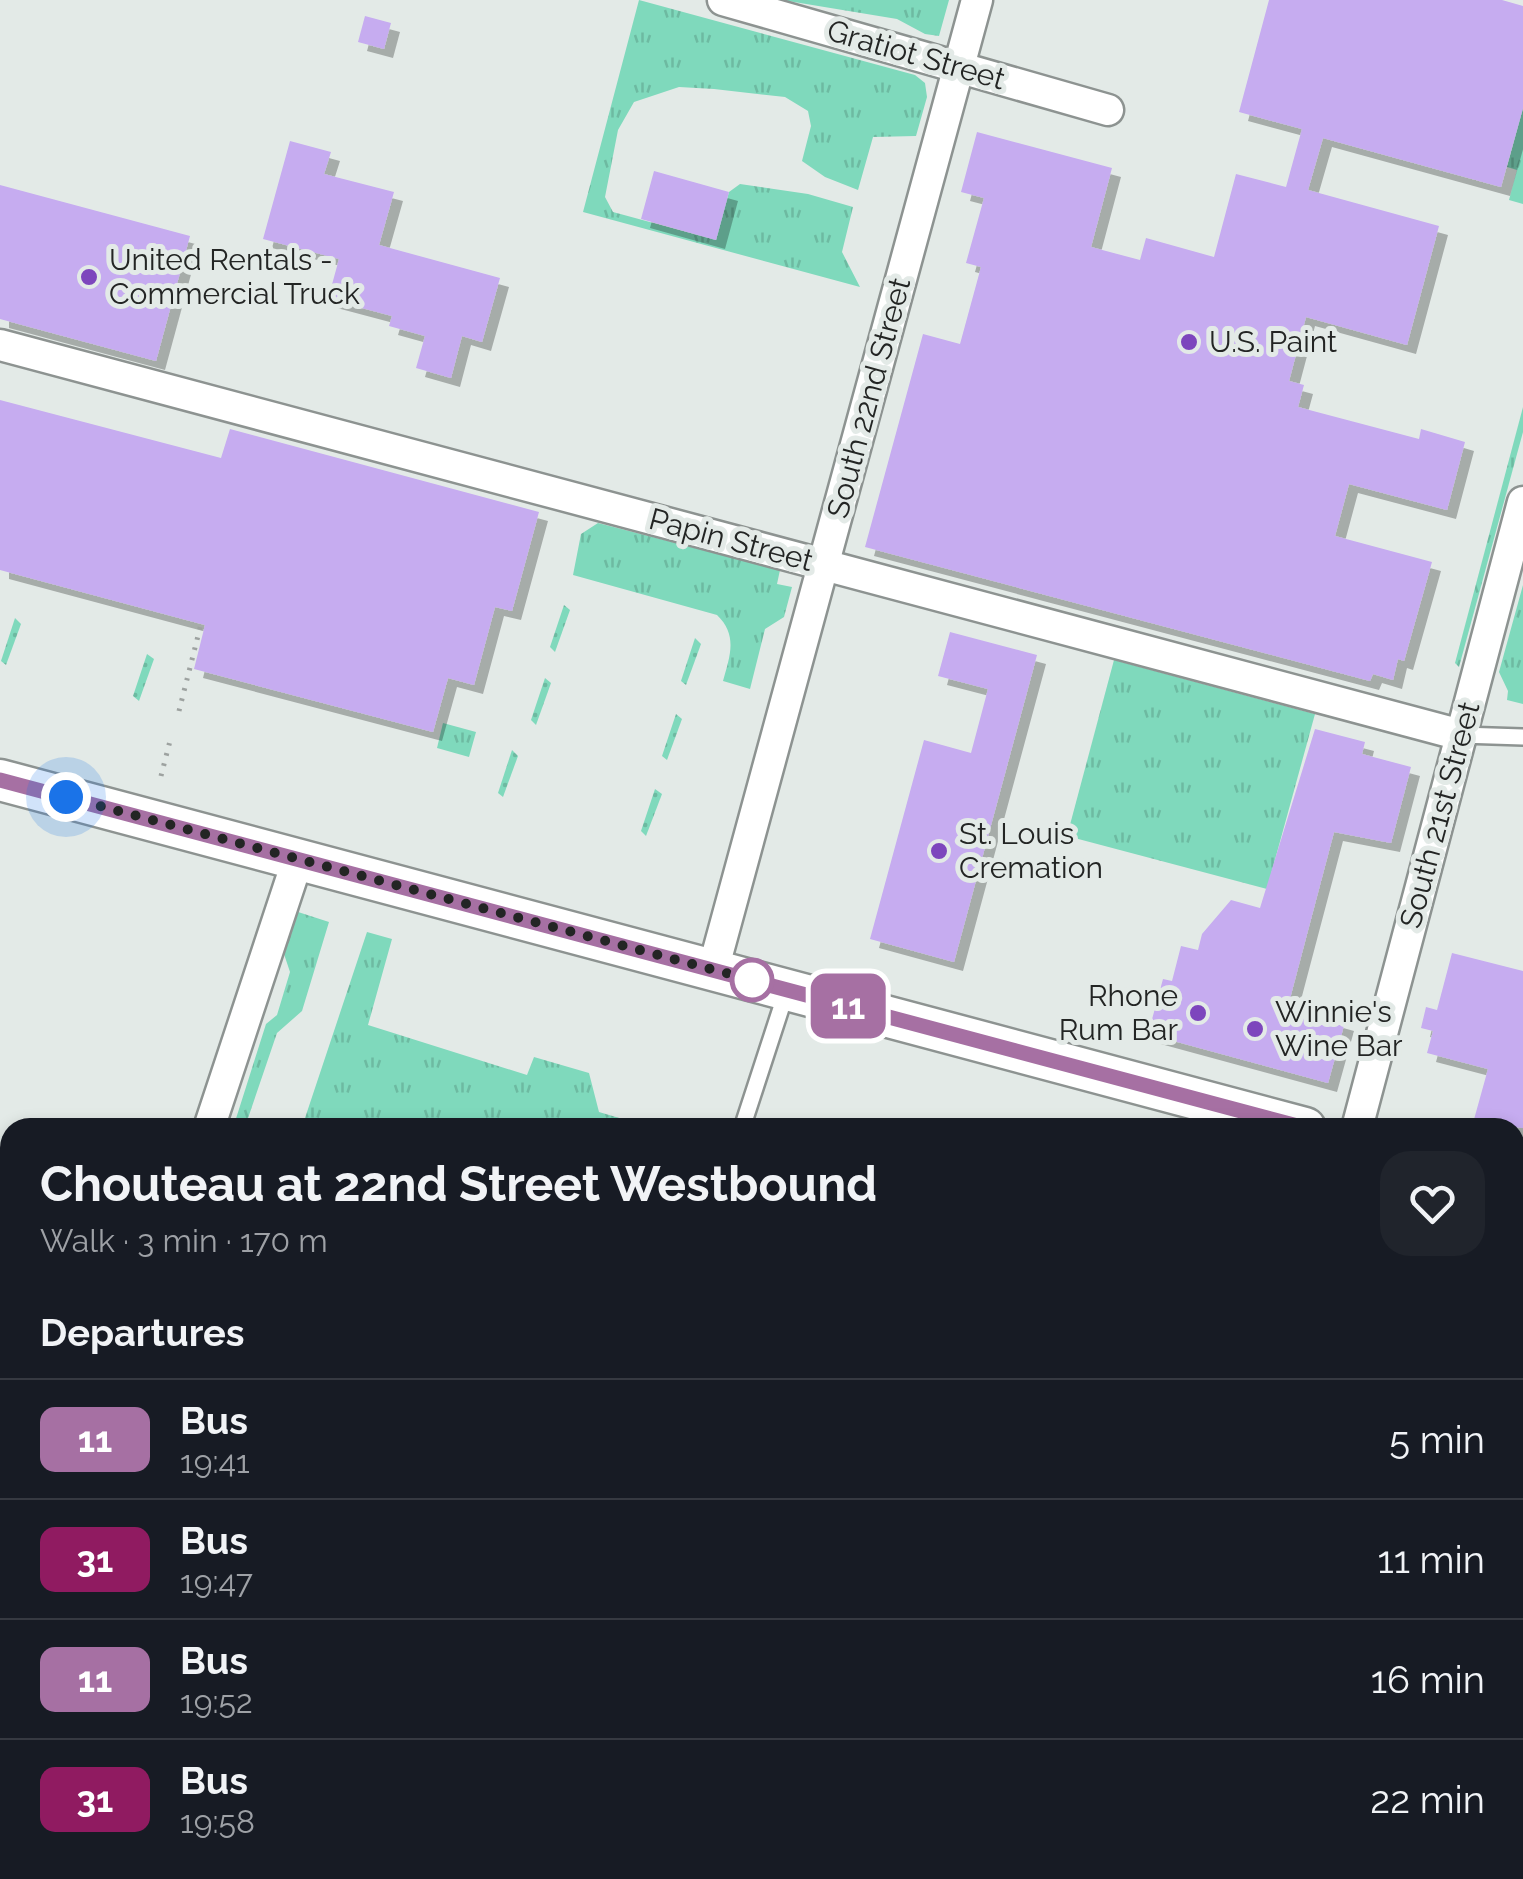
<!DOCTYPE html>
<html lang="en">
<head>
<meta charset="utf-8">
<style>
	body { margin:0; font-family:Raleway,sans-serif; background:#20242c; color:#f1f3f6; height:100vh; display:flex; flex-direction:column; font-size:38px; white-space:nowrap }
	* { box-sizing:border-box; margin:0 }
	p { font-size:32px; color:#9ea1a6 }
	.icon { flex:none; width:55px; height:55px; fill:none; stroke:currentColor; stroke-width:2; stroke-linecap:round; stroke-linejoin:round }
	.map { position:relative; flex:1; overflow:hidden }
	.sheet { position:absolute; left:0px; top:1118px; width:1525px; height:762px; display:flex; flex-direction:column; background:#171b24; border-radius:30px 30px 0 0; box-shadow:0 5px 15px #0003 }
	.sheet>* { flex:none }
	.badge { padding:0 20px; border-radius:15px; font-size:35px; line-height:65px }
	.you { position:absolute; width:50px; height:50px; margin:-25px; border:8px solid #fff; border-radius:50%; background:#1a73e8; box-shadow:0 0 0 15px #1a73e833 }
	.map>.badge { position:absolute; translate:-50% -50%; box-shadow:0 0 0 5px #fff }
	h2 { padding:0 40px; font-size:38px; line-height:90px }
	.round { display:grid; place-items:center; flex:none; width:105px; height:105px; border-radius:30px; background:#20242c }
	.summary { display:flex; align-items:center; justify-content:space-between; height:170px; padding:0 40px }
	h1 { font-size:48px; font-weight:700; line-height:75px }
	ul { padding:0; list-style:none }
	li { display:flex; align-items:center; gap:30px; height:120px; padding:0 40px; border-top:2px solid #363941 }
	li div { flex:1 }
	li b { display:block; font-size:38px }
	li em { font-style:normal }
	li .badge { min-width:110px; font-weight:700; text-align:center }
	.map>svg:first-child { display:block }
</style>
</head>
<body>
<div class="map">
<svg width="1523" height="1879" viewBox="0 0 1523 1879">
	<defs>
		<pattern id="grass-tufts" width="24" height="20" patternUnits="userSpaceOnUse" patternTransform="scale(2.5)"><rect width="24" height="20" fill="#7fd9bc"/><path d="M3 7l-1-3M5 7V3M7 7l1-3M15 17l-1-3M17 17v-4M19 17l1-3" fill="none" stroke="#6dbaa1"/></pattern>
		<pattern id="garden-dots" width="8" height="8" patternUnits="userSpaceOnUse" patternTransform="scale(2.5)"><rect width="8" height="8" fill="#7fd9bc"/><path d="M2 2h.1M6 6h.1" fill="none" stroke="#6dbaa1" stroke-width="1.8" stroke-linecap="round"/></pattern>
		<filter id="shadow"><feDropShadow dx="9" dy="9" stdDeviation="0" flood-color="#0004"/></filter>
	</defs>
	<rect width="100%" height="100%" fill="#e3eae7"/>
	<g fill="url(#grass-tufts)">
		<path d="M 639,0 L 915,75 L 925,83 L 927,97 L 916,136 L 873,137 L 858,190 L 825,177 L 802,161 L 811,126 L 808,111 L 785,97 L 714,89 L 679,87 L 634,102 L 618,130 L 605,197 L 613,212 L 716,240 L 729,192 L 740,184 L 808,194 L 853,207 L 842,252 L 860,287 L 583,212 Z"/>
		<path d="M 782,0 L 949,0 L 939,36 L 925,34 L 897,19 Z"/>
		<path d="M 1523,108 L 1523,204 L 1509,200 L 1517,170 L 1507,167 Z"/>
		<path d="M 1523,407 L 1523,432 L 1459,667 L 1455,663 Z"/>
		<path d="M 598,523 L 780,570 L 777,584 L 792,587 L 784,617 L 765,629 L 750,689 L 723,681 C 730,656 738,635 717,615 L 573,575 L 581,534 Z"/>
		<path d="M 1523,585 L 1523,704 L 1507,700 L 1508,691 L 1499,672 Z"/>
		<path d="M 1114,660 L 1315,714 L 1267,889 L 1067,836 Z"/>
		<path d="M 443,723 L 476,732 L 469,757 L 437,748 Z"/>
		<path d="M 295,911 L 329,922 L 302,1011 L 277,1033 L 245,1127 L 233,1128 L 266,1024 L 277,1015 L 290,972 L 282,948 Z"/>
		<path d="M 367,932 L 392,939 L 368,1025 L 527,1075 L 534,1057 L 589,1073 L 599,1112 L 626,1120 L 628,1127 L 302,1127 Z"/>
	</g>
	<g fill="url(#garden-dots)">
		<path d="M 564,605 L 570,610 L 555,652 L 550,647 Z"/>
		<path d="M 15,618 L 21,624 L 6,665 L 1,661 Z"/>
		<path d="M 695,638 L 701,644 L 686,685 L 681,681 Z"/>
		<path d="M 147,654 L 154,659 L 139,701 L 133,696 Z"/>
		<path d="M 545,678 L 551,683 L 536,725 L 531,720 Z"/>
		<path d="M 676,714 L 682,719 L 667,760 L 662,756 Z"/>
		<path d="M 512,750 L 518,756 L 503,797 L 498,793 Z"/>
		<path d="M 655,789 L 662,794 L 646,836 L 641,831 Z"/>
	</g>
	<g fill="#c6acf0" filter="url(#shadow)">
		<path d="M 1269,0 L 1502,0 L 1523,6 L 1523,108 L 1501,187 L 1323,138 L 1308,190 L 1439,226 L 1407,345 L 1306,317 L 1289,381 L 1304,385 L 1298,407 L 1419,439 L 1421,429 L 1465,442 L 1447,510 L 1349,484 L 1335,536 L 1432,562 L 1404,661 L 1398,659 L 1393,680 L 1373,674 L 1370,681 L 865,547 L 923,334 L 960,344 L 981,267 L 966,263 L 984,198 L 961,192 L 977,132 L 1112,168 L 1091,247 L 1140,260 L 1146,238 L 1214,257 L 1236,174 L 1286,187 L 1302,129 L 1239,112 Z"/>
		<path d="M 365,16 L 391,23 L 384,49 L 358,42 Z"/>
		<path d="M 290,141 L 331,152 L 324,174 L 394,192 L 379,245 L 500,278 L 482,342 L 462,336 L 451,378 L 416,368 L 425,336 L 389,326 L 392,316 L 328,299 L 339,259 L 263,239 Z"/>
		<path d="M 654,171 L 729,192 L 716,240 L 641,219 Z"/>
		<path d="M 0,185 L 190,236 L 156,361 L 0,319 Z"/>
		<path d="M 0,400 L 221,458 L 230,429 L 539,512 L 512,611 L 495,607 L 474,685 L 448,678 L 433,732 L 194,669 L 205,625 L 0,570 Z"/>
		<path d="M 950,632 L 1037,655 L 954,962 L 870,939 L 924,740 L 971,753 L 988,689 L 938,676 Z"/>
		<path d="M 1315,729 L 1365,742 L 1362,754 L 1411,767 L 1391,843 L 1334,832 L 1288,1006 L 1345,1022 L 1328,1083 L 1148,1034 L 1163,979 L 1172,981 L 1181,946 L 1198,950 L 1202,934 L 1231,900 L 1260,908 Z"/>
		<path d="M 1452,953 L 1523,971 L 1523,1128 L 1473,1123 L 1488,1069 L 1427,1053 L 1433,1031 L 1421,1028 L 1426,1007 L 1437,1010 Z"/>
	</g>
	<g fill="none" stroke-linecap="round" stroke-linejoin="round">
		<defs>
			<g id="service">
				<path d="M 1461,735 L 1523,737"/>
				<path d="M 742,1128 L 786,993"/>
				<path d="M 0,1484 L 10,1487"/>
				<path d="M 99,1879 L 102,1870"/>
				<path d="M 311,1879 L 314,1870"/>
			</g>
			<g id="minor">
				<path d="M 723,0 L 1108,110"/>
				<path d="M 0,345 L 1461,735"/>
				<path d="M 713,970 L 977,0"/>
				<path d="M 209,1128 L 298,859"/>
				<path d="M 1357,1128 L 1523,502"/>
				<path d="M 0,1245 L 10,1248"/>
				<path d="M 0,1766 L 10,1736"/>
				<path d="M 1048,1870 L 1076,1879"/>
				<path d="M 488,1879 L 491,1870"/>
			</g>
			<g id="secondary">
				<path d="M 0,780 L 1305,1128"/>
				<path d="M 1515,1184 L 1523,1186"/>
			</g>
		</defs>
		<use href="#service" stroke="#8d9391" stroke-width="20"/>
		<use href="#minor" stroke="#8d9391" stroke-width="35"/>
		<use href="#secondary" stroke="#8d9391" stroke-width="45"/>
		<g stroke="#9da2a0" stroke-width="5" stroke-dasharray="2.5 8" stroke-linecap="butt">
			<path d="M 179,711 L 201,624"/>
			<path d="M 161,776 L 170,741"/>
			<path d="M 1515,1687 L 1523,1690"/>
			<path d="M 1515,1714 L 1523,1717"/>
			<path d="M 1450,1870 L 1476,1879"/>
		</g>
		<use href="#service" stroke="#fff" stroke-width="15"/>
		<use href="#minor" stroke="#fff" stroke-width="30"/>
		<use href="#secondary" stroke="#fff" stroke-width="40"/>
	</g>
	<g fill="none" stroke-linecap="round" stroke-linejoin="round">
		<defs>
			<path id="line" d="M 0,780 L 1305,1128"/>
		</defs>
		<use href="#line" stroke="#fff" stroke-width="22"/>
		<use href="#line" stroke="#a670a3" stroke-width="15"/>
		<path stroke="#232524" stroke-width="10" stroke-dasharray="0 18" d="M 66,797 L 752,980"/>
	</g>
	<g fill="#7d46bd" stroke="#e3eae7" stroke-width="4">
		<circle cx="89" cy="277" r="10"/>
		<circle cx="1189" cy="342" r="10"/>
		<circle cx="939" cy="851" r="10"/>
		<circle cx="1198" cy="1013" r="10"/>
		<circle cx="1255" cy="1029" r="10"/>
	</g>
	<circle fill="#fff" stroke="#a670a3" stroke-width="5" cx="752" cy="980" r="20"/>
	<g text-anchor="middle" stroke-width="10" stroke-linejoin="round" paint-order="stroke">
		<g font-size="30" fill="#232524" stroke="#e3eae7">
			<text transform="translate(916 55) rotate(16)" y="10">Gratiot Street</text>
			<text transform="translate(869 398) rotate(-75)" y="10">South 22nd Street</text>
			<text transform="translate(731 540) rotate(15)" y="10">Papin Street</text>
			<text transform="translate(1440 815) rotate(-75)" y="10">South 21st Street</text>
		</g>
		<g font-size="30" fill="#232524" stroke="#e3eae7" text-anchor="start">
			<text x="109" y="270">United Rentals -<tspan x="109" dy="34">Commercial Truck</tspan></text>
			<text x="1209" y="352">U.S. Paint</text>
			<text x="959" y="844">St. Louis<tspan x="959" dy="34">Cremation</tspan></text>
			<text x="1178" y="1006" text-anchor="end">Rhone<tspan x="1178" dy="34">Rum Bar</tspan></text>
			<text x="1275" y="1022">Winnie's<tspan x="1275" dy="34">Wine Bar</tspan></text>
		</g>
	</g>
</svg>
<div class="you" style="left:66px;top:797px"></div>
<b class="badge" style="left:848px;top:1006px;background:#a670a3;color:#fff">11</b>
<section class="sheet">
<div class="summary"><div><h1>Chouteau at 22nd Street Westbound</h1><p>Walk · 3 min · 170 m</p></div><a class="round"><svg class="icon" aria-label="heart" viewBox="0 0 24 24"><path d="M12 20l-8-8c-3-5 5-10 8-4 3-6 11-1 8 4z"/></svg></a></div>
<h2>Departures</h2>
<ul>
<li><span class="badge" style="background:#a670a3;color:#fff">11</span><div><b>Bus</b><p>19:41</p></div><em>5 min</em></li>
<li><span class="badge" style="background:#901b61;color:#fff">31</span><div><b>Bus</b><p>19:47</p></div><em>11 min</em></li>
<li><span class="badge" style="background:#a670a3;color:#fff">11</span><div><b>Bus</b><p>19:52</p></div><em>16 min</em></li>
<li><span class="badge" style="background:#901b61;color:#fff">31</span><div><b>Bus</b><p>19:58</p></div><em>22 min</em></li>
</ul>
</section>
</div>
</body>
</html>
